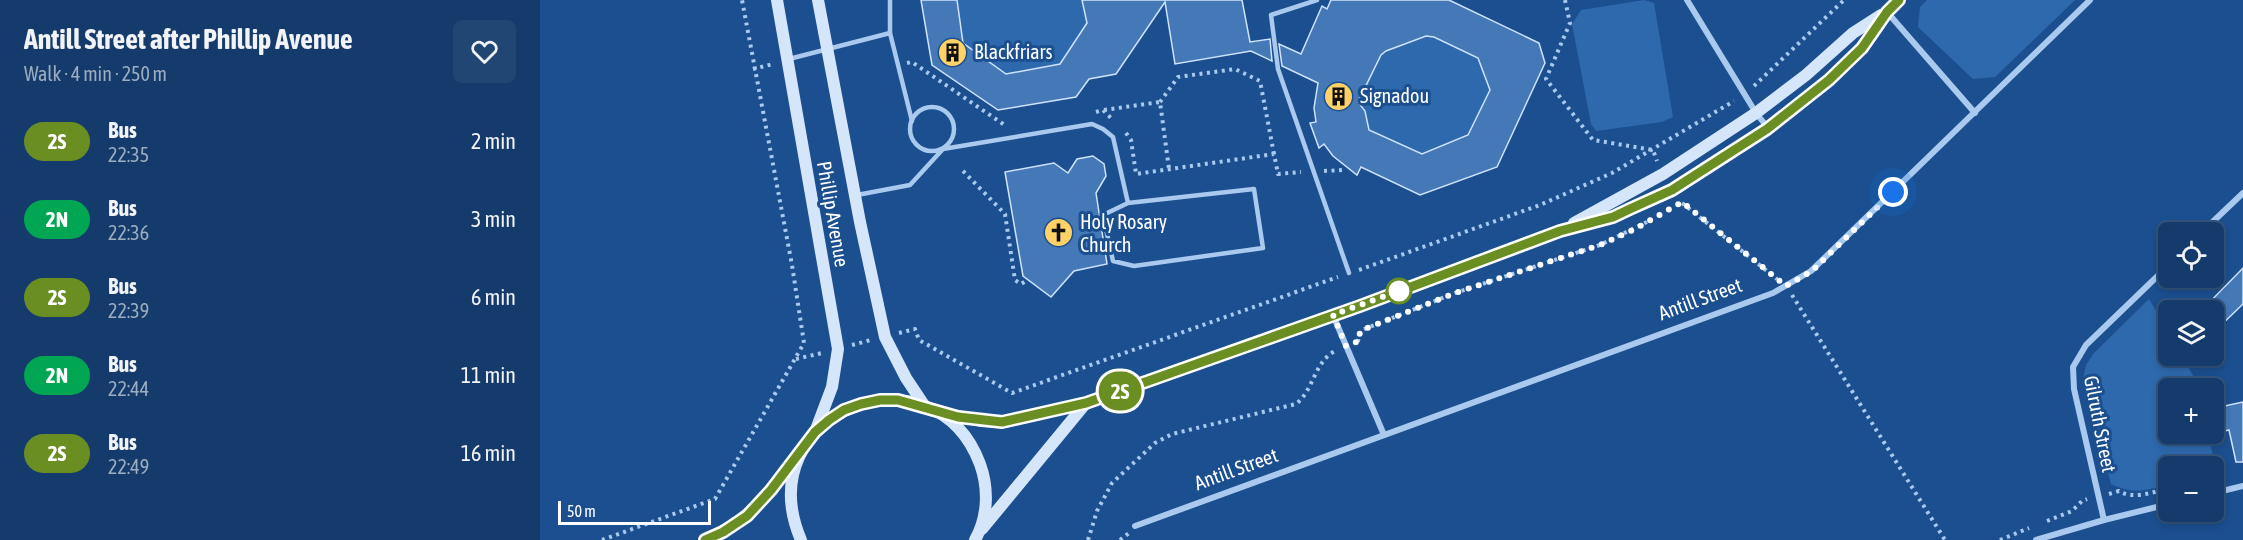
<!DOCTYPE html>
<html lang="en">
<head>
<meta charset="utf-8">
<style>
	body { margin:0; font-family:"Asap Condensed",sans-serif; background:#214673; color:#f1f3f6; height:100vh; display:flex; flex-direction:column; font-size:22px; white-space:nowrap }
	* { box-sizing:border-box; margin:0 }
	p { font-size:20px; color:#9dadc1 }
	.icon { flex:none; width:33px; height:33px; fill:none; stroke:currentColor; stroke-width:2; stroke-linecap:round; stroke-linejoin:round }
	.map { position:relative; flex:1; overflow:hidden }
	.drawer { display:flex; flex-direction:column; background:#143b6b; width:540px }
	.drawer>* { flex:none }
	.badge { padding:0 12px; border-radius:20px; font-size:21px; line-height:39px }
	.controls { position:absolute; left:1618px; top:222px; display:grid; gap:12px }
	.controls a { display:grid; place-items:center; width:66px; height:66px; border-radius:9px; background:#143b6b; box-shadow:0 3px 9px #0003,0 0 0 2px #33557e; font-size:30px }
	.scale { position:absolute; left:18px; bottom:15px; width:153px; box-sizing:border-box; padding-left:6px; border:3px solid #fff; border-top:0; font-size:16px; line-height:21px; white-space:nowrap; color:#fff; -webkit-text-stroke:4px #1b4f8f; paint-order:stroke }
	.you { position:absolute; width:30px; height:30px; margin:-15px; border:4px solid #fff; border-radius:50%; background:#1a73e8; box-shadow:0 0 0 9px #1a73e833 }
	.map>.badge { position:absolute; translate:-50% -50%; box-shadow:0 0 0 3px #fff }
	.round { display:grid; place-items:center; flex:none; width:63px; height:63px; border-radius:9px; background:#214673 }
	.headline { display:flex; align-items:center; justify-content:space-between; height:102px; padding:0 24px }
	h1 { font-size:28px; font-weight:700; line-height:45px }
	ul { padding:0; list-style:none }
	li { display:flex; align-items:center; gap:18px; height:78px; padding:0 24px }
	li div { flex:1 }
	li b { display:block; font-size:22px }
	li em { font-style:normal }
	li .badge { min-width:66px; font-weight:700; text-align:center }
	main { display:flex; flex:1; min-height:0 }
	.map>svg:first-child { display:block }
</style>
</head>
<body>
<main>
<section class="drawer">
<div class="headline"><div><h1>Antill Street after Phillip Avenue</h1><p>Walk · 4 min · 250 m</p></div><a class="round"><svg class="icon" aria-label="heart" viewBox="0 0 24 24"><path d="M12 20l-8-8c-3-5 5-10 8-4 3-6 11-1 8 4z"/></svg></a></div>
<ul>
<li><span class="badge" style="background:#6b8e23;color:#fff">2S</span><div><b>Bus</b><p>22:35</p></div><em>2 min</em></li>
<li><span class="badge" style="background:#00a651;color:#fff">2N</span><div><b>Bus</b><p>22:36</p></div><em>3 min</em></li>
<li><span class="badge" style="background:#6b8e23;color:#fff">2S</span><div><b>Bus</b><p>22:39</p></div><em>6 min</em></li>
<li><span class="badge" style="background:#00a651;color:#fff">2N</span><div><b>Bus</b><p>22:44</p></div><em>11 min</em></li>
<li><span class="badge" style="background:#6b8e23;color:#fff">2S</span><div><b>Bus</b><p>22:49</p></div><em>16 min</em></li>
</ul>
</section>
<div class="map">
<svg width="1703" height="540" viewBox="0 0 1703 540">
	<rect width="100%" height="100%" fill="#1b4f8f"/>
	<g fill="#2e69ad">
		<path d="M 417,0 L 542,0 L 547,23 L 520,64 L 466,74 L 423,43 Z"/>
		<path d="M 1104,0 L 1114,3 L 1133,117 L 1122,122 L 1056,131 L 1051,124 L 1032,24 L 1041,10 Z"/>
		<path d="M 1387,0 L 1535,0 L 1455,77 L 1433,79 L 1378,27 L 1380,7 Z"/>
		<path d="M 886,36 L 894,37 L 938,58 L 950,90 L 928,135 L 882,154 L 829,130 L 825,111 L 818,102 L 841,55 L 846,51 Z"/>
		<path d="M 1609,299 L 1629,333 L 1629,356 L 1642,356 L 1660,388 L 1629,388 L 1629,434 L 1669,434 L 1676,475 L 1674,475 L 1674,466 L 1629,466 L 1629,485 C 1605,490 1594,495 1571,484 L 1543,379 L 1546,365 L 1554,353 Z"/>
	</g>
	<g fill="#4478b7" stroke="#cfe3fa" stroke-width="1.5" fill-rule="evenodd">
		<path d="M 381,0 L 417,0 L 423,43 L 466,74 L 520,64 L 547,23 L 542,0 L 702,0 L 710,42 L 730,39 L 732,61 L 711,51 L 635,64 L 625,2 L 576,74 L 549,79 L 536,97 L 458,110 L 392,65 Z"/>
		<path d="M 791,0 L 909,0 L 999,43 L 1005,63 L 957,167 L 880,195 L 821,167 L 817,175 L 793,156 L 784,144 L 779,148 L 770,123 L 776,122 L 774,108 L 778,83 L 742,66 L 739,44 L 761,54 L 782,6 L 787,9 ZM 886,36 L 894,37 L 938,58 L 950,90 L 928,135 L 882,154 L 829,130 L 825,111 L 818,102 L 841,55 L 846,51 Z"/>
		<path d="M 553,156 L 564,164 L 566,176 L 556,193 L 567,264 L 534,271 L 511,297 L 483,276 L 465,172 L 514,163 L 528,173 L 537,159 Z"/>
		<path d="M 1703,268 L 1703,304 L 1674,332 L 1674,310 L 1662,310 Z"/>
		<path d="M 1703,402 L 1703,462 L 1696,462 L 1689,430 L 1680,432 L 1675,408 Z"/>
	</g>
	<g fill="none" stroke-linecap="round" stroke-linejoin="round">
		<g stroke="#a9c9ee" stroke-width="4" stroke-dasharray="3 4.5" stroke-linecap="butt">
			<path d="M 1025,0 L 1030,23 L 1006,79 L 1053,140 L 1113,150 L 1117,161"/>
			<path d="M 367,63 L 372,62 L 466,126"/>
			<path d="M 213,69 L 233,64"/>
			<path d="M 1214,86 L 1304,0"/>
			<path d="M 620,102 L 638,77 L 695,69 L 720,81 L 734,154"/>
			<path d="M 564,110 L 620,102 L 629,169"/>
			<path d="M 556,112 L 563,110 L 572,119"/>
			<path d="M 586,133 L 591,140 L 596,174 L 734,154 L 738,174 L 761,172"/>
			<path d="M 423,171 L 465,214 L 475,280 L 481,284 L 488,280"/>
			<path d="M 784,171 L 804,170"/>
			<path d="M 1142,203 L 1237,279"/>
			<path d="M 819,270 L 1000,205 L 1072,173 L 1194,101"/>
			<path d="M 1252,295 L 1405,540"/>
			<path d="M 359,333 L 375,329 L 379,340 L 472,393 L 798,277"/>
			<path d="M 818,342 L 819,335 L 822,330 L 915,293 L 1060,245 L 1111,220"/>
			<path d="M 312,345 L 331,340"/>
			<path d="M 256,359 L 282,353"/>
			<path d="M 1569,494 L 1579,491 C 1594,500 1613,492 1629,488"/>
			<path d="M 1635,516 L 1652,512"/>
			<path d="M 1507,521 L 1532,511 L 1542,501 L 1547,499"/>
			<path d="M 62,540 L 175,499 L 264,343 L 252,265 L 202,0"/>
			<path d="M 548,540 L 557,511 L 572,483 L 615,443 L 632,434 L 756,404 C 774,390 774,362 795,351"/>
			<path d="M 580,540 L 589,533"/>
			<path d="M 1460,540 L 1489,528"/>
		</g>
		<g stroke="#a9c9ee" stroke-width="4.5">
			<path d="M 350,0 L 350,33"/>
			<path d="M 777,0 L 731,15 L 738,69 L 809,273"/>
			<path d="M 249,59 L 350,33 L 372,121"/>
			<circle cx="392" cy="129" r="22"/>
			<path d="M 317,195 L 370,185 L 403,149 L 552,124 L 563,129 L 573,137 L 588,203 L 563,215 L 573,261 L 594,266 L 723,248 L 714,189 L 588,203"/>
		</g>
		<g stroke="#a9c9ee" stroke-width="6">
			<path d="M 1147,0 L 1216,113 L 1228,128"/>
			<path d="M 1347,12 L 1435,113"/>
			<path d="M 1662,232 L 1703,193"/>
			<path d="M 793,315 L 844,435"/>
			<path d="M 1674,493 L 1703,486"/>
			<path d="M 1564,520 L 1534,389 L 1533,367 L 1546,345 L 1629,265"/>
			<path d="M 595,526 L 1233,293 L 1271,271 L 1550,0"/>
			<path d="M 1496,540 L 1564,520 L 1629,504"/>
		</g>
		<g stroke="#d6e6fa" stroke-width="12">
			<path d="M 237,0 L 298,349 L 292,387 L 275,432"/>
			<path d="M 278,0 L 320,222 L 345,337 L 366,378 L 386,408"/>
			<path d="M 1034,223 L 1123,174 L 1216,113 L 1266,75 L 1313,33 L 1341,15"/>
			<path d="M 394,411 L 441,421 L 462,422 L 546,403 L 820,306 L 1020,231 L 1073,217 L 1132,191 L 1228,128 L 1289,80 L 1322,48 L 1347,12 L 1359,0"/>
			<path d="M 442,529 L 546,403"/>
			<path d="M 165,540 C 212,519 225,496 256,457"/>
			<path d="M 261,540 C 206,411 394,341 440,464 C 449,489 448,517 435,540"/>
		</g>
	</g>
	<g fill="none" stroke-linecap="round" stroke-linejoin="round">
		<defs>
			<path id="line" d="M 165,540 L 183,532 L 207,516 L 231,490 L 275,432 L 289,420 L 304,410 L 321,404 L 340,400 L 358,400 L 418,417 L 462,422 L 546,403 L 820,306 L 1020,231 L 1073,217 L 1092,208 L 1132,190 L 1227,129 L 1289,80 L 1322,48 L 1347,12 L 1359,0"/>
		</defs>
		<use href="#line" stroke="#fff" stroke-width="14"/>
		<use href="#line" stroke="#6b8e23" stroke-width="9"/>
		<path stroke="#fff" stroke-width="6" stroke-dasharray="0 10.8" d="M 859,291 L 861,290 L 793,315 L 806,346 L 819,341 L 819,335 L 822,330 L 915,293 L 1060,245 L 1095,229 L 1142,202 L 1246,286 L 1272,271 L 1353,192"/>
	</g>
	<defs>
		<symbol id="building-disc" viewBox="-11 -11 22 22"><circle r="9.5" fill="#ffd166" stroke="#1b4f8f"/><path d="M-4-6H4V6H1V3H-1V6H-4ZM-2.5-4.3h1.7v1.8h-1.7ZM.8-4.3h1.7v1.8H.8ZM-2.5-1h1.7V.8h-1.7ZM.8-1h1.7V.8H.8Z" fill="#111"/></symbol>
		<symbol id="church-disc" viewBox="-11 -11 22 22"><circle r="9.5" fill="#ffd166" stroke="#1b4f8f"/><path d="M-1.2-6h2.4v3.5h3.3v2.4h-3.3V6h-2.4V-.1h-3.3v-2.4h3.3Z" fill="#111"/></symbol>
	</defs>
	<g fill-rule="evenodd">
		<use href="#building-disc" x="396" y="36" width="33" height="33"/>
		<use href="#building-disc" x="782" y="80" width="33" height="33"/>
		<use href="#church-disc" x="502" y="216" width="33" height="33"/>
	</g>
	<circle fill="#fff" stroke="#6b8e23" stroke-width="3" cx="859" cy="291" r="12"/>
	<g text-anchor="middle" stroke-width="6" stroke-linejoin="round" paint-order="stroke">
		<g font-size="20" fill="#fff" stroke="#1b4f8f" text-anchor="start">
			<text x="434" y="59">Blackfriars</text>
			<text x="820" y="103">Signadou</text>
			<text x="540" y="229">Holy Rosary<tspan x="540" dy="23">Church</tspan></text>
		</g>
		<g font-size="20" fill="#fff" stroke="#1b4f8f">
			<text transform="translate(293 214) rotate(80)" y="7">Phillip Avenue</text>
			<text transform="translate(1160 299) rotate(-20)" y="7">Antill Street</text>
			<text transform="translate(1560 424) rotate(79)" y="7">Gilruth Street</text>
			<text transform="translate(696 469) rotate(-20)" y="7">Antill Street</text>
		</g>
	</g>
</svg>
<div class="controls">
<a><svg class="icon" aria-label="locate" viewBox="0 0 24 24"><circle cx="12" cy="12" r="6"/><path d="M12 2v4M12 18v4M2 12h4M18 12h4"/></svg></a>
<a><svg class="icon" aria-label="layers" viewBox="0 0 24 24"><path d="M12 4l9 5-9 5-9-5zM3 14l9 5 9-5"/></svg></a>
<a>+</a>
<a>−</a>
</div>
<div class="scale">50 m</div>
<div class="you" style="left:1353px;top:192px"></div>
<b class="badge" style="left:580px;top:391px;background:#6b8e23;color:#fff">2S</b>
</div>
</main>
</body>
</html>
